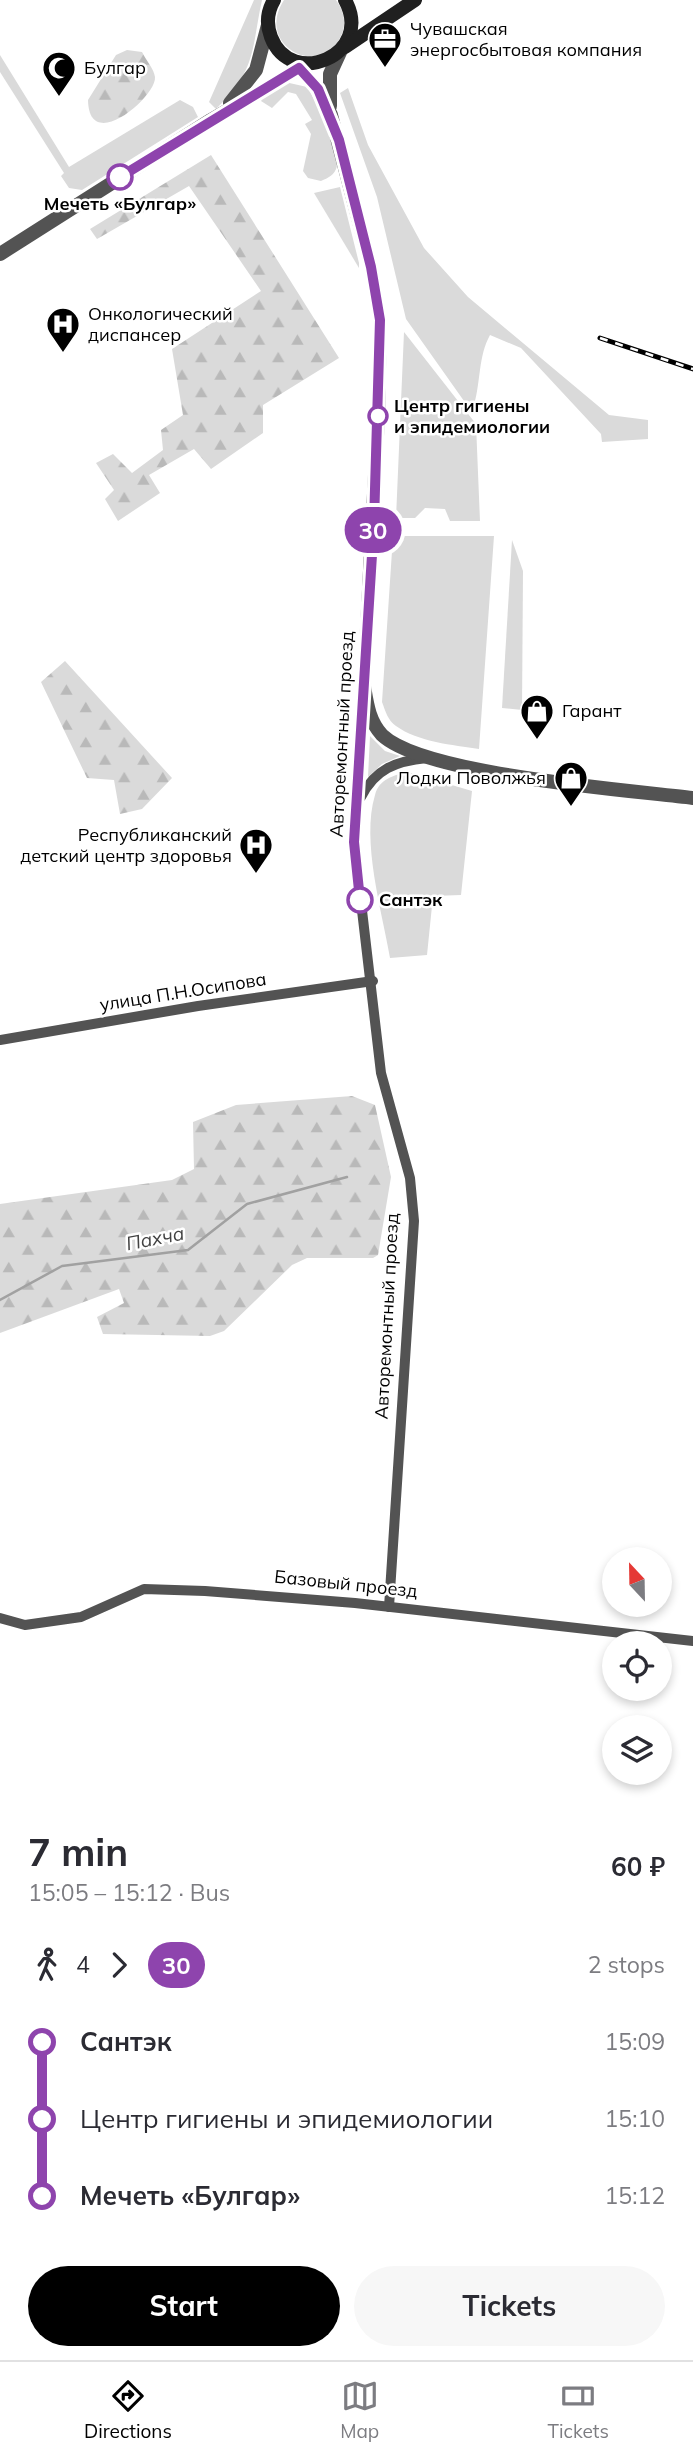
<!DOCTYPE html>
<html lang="en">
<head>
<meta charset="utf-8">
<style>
	body { margin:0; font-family:Mulish,sans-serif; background:#f7f7f7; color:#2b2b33; height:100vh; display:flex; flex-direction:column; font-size:26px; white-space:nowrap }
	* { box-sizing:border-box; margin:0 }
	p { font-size:23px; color:#7c7c81 }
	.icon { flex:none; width:38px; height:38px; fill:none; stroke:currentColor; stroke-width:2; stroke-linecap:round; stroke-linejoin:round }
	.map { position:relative; height:1807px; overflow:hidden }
	.drawer { display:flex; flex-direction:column; background:#fff; flex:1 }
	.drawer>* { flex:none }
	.badge { padding:0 14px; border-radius:23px; font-size:24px; line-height:46px }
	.needle { width:46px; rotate:338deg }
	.buttons { position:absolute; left:602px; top:1547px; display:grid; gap:14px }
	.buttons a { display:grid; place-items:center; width:70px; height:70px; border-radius:50%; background:#fff; box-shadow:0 4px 10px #0003; font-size:35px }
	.map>.badge { position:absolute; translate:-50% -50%; box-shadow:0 0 0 4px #fff }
	.legs { display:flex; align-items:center; gap:10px; height:77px; padding:0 28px; font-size:23px }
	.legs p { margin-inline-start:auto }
	.head { display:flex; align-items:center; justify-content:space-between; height:119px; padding:0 28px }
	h1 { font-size:38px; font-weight:700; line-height:52px }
	.cta { display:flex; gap:14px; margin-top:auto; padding:14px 28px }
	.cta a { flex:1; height:80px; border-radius:42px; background:#000; color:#fff; font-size:28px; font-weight:700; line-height:80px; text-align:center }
	.cta a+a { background:#f7f7f7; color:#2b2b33 }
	ul { padding:0 28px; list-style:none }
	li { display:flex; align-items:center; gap:24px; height:77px; font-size:26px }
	li i { display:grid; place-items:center; width:10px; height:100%; margin:0 9px; background:currentColor }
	li i::after { content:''; width:18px; height:18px; margin:-9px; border:5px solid; border-radius:50%; background:#fff }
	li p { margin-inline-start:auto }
	li:first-child i { background:linear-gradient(#0000 50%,currentColor 0) }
	li:last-child i { background:linear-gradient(currentColor 50%,#0000 0) }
	.tabs { display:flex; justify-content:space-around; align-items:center; height:98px; border-top:2px solid #e1e1e2; background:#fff; font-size:19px; color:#7c7c81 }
	.tabs a { display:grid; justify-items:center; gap:4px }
	.tabs .on { color:#000 }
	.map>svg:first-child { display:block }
</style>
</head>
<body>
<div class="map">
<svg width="693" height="1807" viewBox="0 0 693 1807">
	<defs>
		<pattern id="forest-firs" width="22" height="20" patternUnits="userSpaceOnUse" patternTransform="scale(1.75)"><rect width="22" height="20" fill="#dadada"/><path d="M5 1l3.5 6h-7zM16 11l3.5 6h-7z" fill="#b9b9b9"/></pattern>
	</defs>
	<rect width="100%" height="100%" fill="#fff"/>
	<g fill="#dadada">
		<path d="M 254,0 L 262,0 C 251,51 257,69 216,109 L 209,102 Z"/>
		<path d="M 284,0 L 336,0 C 344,11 347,24 341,36 C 321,80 254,46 284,0 Z"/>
		<path d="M 0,55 L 69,167 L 180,100 L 193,107 L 198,117 L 82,190 L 69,188 L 61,176 L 64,173 L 0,72 Z"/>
		<path d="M 285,82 L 307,87 C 317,103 340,148 337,166 C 335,175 328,178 321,181 L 308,178 L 303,171 L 311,134 L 305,124 L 312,120 L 296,94 L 288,92 L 272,108 L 261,101 L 266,92 Z"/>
		<path d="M 348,88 L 368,145 L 424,248 L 468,297 L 609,415 L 648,420 L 648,439 L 602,442 L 601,434 L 521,348 L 490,335 C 478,357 481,381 474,405 L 464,401 L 406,319 L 377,197 L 340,93 Z"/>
		<path d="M 340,187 L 359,263 L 359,268 L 314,193 Z"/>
		<path d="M 404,332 L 476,424 L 480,521 L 450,521 L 445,509 L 425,508 L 415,518 L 396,518 Z"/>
		<path d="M 393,536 L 494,536 L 479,749 C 453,745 418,742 396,726 C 388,721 385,710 382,702 Z"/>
		<path d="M 512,540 L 523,571 L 522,710 L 502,708 Z"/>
		<path d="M 370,736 L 385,751 L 400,756 L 382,764 L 368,777 Z"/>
		<path d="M 408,772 L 472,791 L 461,895 L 433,896 L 427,955 L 390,958 C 382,911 361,841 375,795 C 379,779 394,775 408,772 Z"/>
	</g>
	<g fill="url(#forest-firs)">
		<path d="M 127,50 L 142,52 C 146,60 154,69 155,77 C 157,96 89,155 88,100 L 116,55 Z"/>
		<path d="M 211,155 L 339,358 L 263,405 L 263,433 L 211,469 L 194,449 L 149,475 L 160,493 L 118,521 L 105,499 L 114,490 L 96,463 L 113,454 L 132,473 L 163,450 L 161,430 L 183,415 L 172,349 L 261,291 L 189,186 L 97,239 L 90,229 Z"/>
		<path d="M 65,661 L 172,778 L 142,809 L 120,814 L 114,780 L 87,778 L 41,682 Z"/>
		<path d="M 352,1096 L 375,1105 L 391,1177 L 378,1255 L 373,1258 L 307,1258 L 292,1265 L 224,1331 L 210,1336 L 103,1334 L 97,1317 L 124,1303 L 119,1289 L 0,1333 L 0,1204 L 172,1180 L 194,1169 L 193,1122 L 236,1105 Z"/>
	</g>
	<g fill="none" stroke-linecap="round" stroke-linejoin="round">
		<path stroke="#a1a1a1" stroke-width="2.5" d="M 0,1300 L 62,1266 L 188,1250 L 247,1204 L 347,1177"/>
		<g stroke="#535353" stroke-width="10">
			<path d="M 363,703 L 354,842 L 381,1073 L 410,1178 L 414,1221 L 389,1607"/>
			<path d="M 361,797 C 375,769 396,761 427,758"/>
			<path d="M 0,1040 L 198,1006 L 373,981"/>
			<path d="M 0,1618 L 25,1625 L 81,1617 L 144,1589 L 205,1591 L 355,1603 L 693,1641"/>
		</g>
		<g stroke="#535353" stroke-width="14">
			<path d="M 292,61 L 318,89 L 331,115 L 371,267 L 380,320 L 378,417 L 364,686 C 367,704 369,721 382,735 C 424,775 629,790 693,798"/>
			<path d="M 230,103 L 256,70 L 268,25"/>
			<path d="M 330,106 L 330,74 L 341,50"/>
			<path d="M 0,254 L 211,120 L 305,65"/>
		</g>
		<g stroke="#202020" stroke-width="14">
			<path d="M 274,0 C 267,12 266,24 271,37 C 291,90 375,55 345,0"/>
			<path d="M 345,47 L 415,0"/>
		</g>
		<defs>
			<path id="rail" d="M 600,338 L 693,369"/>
		</defs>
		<use href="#rail" stroke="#000" stroke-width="5"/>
		<use href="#rail" stroke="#fff" stroke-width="2.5" stroke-dasharray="8" stroke-linecap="butt"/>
	</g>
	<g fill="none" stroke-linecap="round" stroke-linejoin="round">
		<defs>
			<path id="line-1" d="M 120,177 L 299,68 L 318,89 L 339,140 L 371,267 L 380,320 L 374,523 L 354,842 L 360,900"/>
		</defs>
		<use href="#line-1" stroke="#fff" stroke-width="16"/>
		<use href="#line-1" stroke="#8e44ad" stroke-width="10"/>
	</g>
	<defs>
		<symbol id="office-pin" viewBox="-11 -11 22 30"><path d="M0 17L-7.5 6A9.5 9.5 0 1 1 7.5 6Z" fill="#000" stroke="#fff"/><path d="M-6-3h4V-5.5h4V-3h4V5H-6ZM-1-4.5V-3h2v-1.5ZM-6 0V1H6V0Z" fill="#fff"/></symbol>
		<symbol id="mosque-pin" viewBox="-11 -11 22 30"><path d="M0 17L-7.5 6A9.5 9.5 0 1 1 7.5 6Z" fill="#000" stroke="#fff"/><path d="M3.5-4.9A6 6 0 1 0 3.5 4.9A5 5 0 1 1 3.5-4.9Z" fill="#fff"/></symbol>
		<symbol id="hospital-pin" viewBox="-11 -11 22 30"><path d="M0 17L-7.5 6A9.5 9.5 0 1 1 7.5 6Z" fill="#000" stroke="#fff"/><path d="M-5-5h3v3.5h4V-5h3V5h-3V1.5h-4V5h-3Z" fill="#fff"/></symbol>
		<symbol id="shop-pin" viewBox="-11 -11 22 30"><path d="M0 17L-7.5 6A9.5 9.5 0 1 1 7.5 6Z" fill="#000" stroke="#fff"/><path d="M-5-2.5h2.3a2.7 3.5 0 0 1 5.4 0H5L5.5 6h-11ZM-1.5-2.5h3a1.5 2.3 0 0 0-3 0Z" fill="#fff"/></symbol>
	</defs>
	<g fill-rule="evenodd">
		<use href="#office-pin" x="366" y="20" width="38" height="52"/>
		<use href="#mosque-pin" x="40" y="49" width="38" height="52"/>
		<use href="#hospital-pin" x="44" y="305" width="38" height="52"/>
		<use href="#shop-pin" x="518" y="692" width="38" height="52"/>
		<use href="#shop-pin" x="552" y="759" width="38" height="52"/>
		<use href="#hospital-pin" x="237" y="826" width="38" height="52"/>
	</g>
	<g fill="#fff" stroke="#8e44ad" stroke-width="3.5">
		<circle cx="120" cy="177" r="12"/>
		<circle cx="378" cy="416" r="9"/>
		<circle cx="360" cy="900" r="12"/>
	</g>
	<g text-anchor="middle" stroke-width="5" stroke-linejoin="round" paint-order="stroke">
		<g font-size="18" fill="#000" stroke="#fff" text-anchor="start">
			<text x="410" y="35">Чувашская<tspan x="410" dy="21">энергосбытовая компания</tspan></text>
			<text x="84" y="74">Булгар</text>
			<text x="88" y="320">Онкологический<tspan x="88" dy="21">диспансер</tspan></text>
			<text x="562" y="717">Гарант</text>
			<text x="546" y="784" text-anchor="end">Лодки Поволжья</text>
			<text x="232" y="841" text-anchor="end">Республиканский<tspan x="232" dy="21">детский центр здоровья</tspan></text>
		</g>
		<g font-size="18" font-weight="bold" fill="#000" stroke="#fff" text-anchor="start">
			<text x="120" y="210" text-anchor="middle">Мечеть «Булгар»</text>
			<text x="394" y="412">Центр гигиены<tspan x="394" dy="21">и эпидемиологии</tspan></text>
			<text x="379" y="906">Сантэк</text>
		</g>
		<g font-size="18" fill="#000" stroke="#fff">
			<text transform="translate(342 734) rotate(-87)" y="6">Авторемонтный проезд</text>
			<text transform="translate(183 992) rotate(-9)" y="6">улица П.Н.Осипова</text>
			<text transform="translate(387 1316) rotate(-87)" y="6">Авторемонтный проезд</text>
			<text transform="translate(346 1584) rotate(6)" y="6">Базовый проезд</text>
		</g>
		<g font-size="19" font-style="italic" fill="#424242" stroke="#fff">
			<text transform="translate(155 1238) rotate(-11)" y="7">Пахча</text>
		</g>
	</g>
</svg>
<div class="buttons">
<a><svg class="needle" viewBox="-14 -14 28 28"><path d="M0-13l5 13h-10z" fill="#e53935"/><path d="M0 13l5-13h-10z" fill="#7c7c81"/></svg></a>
<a><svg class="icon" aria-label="locate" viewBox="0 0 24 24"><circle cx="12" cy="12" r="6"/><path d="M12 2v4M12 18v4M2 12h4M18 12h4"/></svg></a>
<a><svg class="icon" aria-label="layers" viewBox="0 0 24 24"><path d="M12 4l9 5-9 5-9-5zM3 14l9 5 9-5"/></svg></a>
</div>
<b class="badge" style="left:373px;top:530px;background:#8e44ad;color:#fff">30</b>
</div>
<section class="drawer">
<div class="head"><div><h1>7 min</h1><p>15:05 – 15:12 · Bus</p></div><b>60 ₽</b></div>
<div class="legs"><svg class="icon" aria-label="walk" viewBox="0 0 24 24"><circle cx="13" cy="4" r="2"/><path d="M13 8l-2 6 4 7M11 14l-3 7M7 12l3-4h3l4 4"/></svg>4<svg class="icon" aria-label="forward" viewBox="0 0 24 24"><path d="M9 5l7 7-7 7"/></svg><b class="badge" style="background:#8e44ad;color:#fff">30</b><p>2 stops</p></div>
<ul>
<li><i style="color:#8e44ad"></i><b>Сантэк</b><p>15:09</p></li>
<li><i style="color:#8e44ad"></i><span>Центр гигиены и эпидемиологии</span><p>15:10</p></li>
<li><i style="color:#8e44ad"></i><b>Мечеть «Булгар»</b><p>15:12</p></li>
</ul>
<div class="cta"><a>Start</a><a>Tickets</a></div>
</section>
<nav class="tabs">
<a class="on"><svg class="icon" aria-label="directions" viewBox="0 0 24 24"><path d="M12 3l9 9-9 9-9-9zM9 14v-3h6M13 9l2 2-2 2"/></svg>Directions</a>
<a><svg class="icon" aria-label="map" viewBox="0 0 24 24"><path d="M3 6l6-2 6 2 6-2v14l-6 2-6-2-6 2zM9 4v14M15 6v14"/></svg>Map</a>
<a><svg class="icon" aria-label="tickets" viewBox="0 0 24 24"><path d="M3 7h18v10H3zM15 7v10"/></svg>Tickets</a>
</nav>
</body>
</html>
